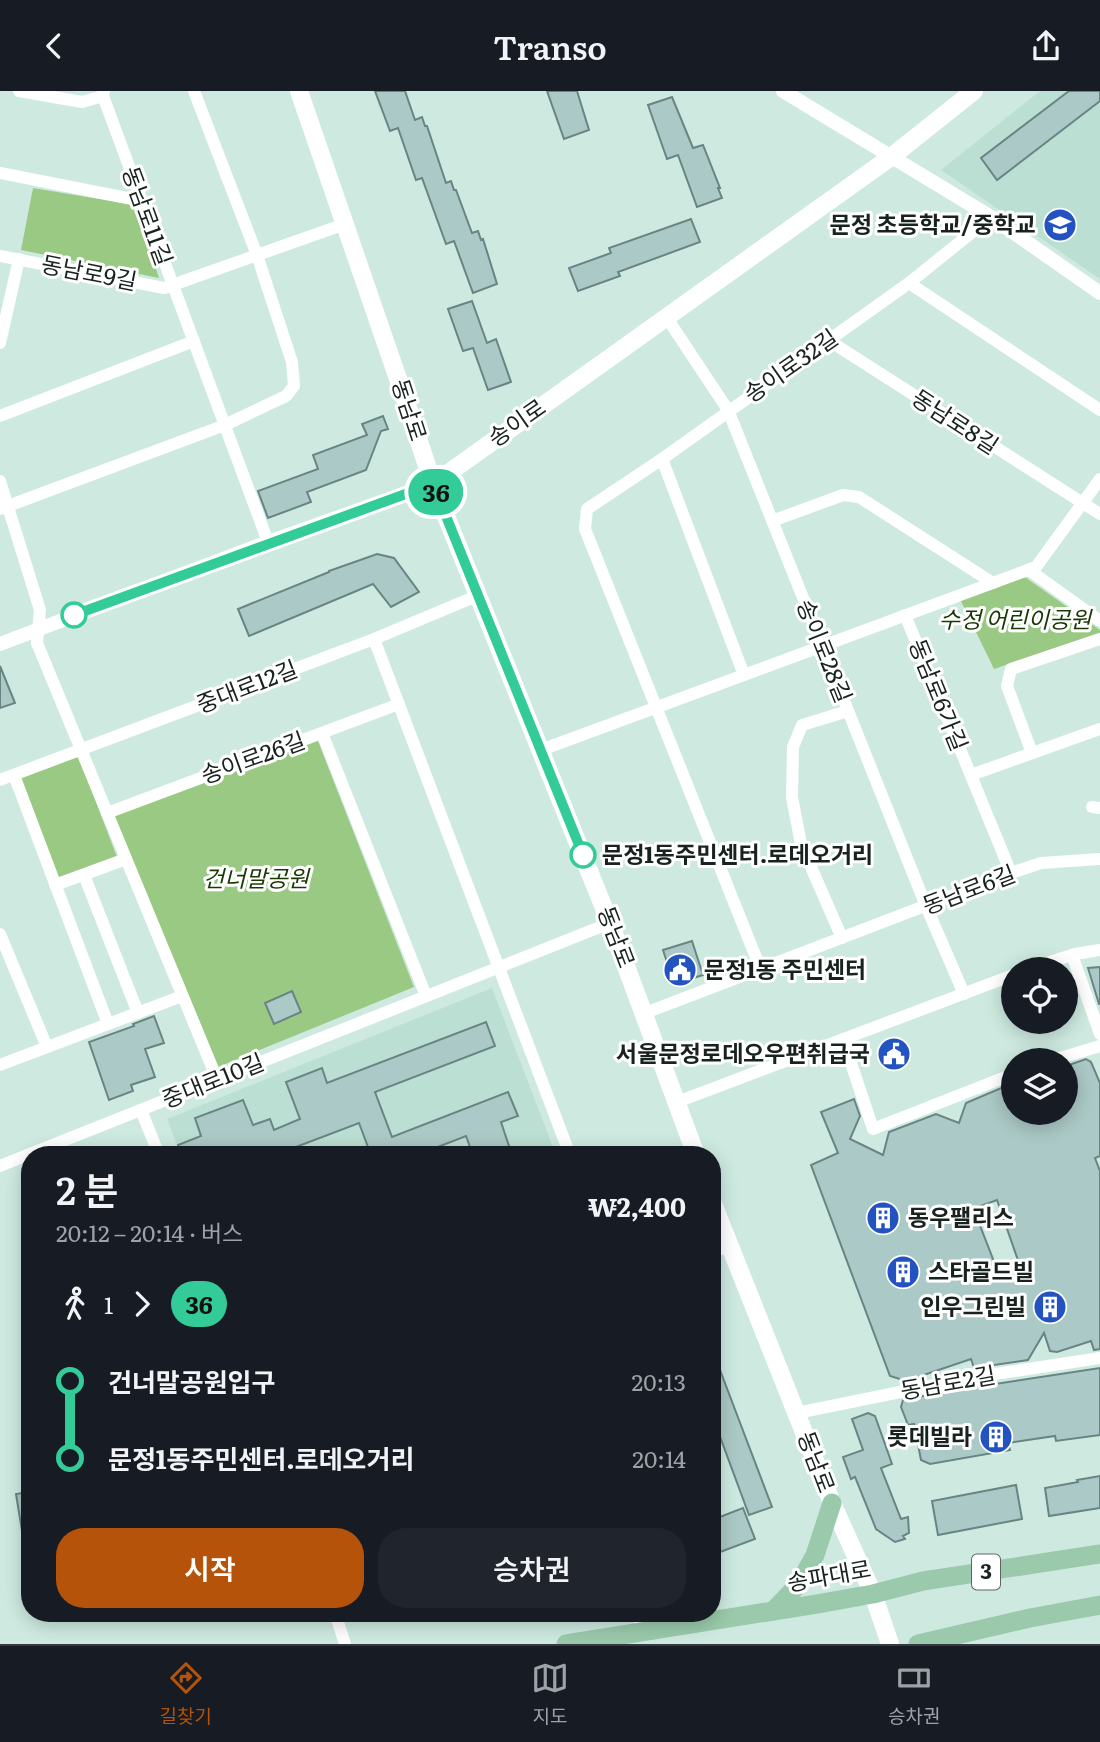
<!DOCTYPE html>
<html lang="ko">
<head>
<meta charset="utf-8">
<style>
	body { margin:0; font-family:Literata,"Noto Sans KR",serif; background:#20242c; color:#f1f3f6; height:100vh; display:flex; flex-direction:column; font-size:26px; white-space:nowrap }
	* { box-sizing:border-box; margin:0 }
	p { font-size:23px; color:#9ea1a6 }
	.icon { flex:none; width:38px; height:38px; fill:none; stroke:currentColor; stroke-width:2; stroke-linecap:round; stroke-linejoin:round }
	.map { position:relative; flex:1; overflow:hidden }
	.sheet { position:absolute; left:21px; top:1055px; width:700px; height:476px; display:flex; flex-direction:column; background:#171b24; border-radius:28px; box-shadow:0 4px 18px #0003 }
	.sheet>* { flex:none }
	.badge { padding:0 14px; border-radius:23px; font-size:24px; line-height:46px }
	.buttons { position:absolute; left:1001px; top:866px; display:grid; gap:14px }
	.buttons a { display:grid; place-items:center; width:77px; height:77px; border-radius:50%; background:#171b24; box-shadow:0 4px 18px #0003; font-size:35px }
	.map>.badge { position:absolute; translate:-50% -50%; box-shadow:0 0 0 4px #fff }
	.legs { display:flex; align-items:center; gap:10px; height:77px; padding:0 35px; font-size:23px }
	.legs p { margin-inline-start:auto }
	.headline { display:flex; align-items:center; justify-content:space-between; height:119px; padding:0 35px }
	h1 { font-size:38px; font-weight:600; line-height:52px }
	.button { display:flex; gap:14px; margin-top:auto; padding:14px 35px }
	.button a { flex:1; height:80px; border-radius:28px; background:#b45309; color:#fff; font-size:28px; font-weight:600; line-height:80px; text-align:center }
	.button a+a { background:#20242c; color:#f1f3f6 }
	ul { padding:0 35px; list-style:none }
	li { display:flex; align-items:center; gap:24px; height:77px; font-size:26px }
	li i { display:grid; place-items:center; width:10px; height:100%; margin:0 9px; background:currentColor }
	li i::after { content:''; width:18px; height:18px; margin:-9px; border:5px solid; border-radius:50%; background:#171b24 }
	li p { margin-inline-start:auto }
	li:first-child i { background:linear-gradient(#0000 50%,currentColor 0) }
	li:last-child i { background:linear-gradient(currentColor 50%,#0000 0) }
	header { display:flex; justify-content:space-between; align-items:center; height:91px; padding:0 35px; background:#171b24; font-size:32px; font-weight:600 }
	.tabs { display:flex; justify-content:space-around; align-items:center; height:98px; border-top:2px solid #363941; background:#171b24; font-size:19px; color:#9ea1a6 }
	.tabs a { display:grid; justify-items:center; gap:4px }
	.tabs .current { color:#b45309 }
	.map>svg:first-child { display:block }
</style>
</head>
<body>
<header><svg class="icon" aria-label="back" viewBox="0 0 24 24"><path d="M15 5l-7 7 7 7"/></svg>Transo<svg class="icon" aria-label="share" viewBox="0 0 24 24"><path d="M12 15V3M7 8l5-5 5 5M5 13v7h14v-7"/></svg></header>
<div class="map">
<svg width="1100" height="1553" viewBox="0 0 1100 1553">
	<rect width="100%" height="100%" fill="#ceeae0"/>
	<g fill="#bbdfd2">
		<path d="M 1040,0 L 1100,0 L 1100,188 L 941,79 Z"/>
		<path d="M 492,897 L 556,1064 L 181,1064 L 167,1028 Z"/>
	</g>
	<g fill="#9ac983">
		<path d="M 33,97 L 135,114 L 159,187 L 21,159 Z"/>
		<path d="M 1022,484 L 1100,539 L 1100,542 L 994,578 L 960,508 Z"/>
		<path d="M 318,650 L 414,896 L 218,976 L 112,724 Z"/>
		<path d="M 78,664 L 117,766 L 58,788 L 18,685 Z"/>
	</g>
	<g fill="#abc9c6" stroke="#698583" stroke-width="2" fill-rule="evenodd">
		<path d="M 375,0 L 405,0 L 415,29 L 422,26 L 425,35 L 427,35 L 446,92 L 451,90 L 454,99 L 456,99 L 472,142 L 478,140 L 481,149 L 483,148 L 497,193 L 473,202 L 454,150 L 446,153 L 422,87 L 416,89 L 398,37 L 390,40 Z"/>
		<path d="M 547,0 L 577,0 L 589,39 L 564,48 Z"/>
		<path d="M 1069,0 L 1100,0 L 1100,10 L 997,89 L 981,67 Z"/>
		<path d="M 672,6 L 693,57 L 703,54 L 720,97 L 718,97 L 722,107 L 697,116 L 678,64 L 667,68 L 648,14 Z"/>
		<path d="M 691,128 L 700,151 L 618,181 L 620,185 L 578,200 L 569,177 L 611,162 L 609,157 Z"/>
		<path d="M 472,210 L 487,252 L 496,248 L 511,291 L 488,299 L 473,257 L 463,260 L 448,218 Z"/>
		<path d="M 383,325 L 388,338 L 381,340 L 366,379 L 307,401 L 311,411 L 268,427 L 258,400 L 318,378 L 313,364 L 367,344 L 362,333 Z"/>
		<path d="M 377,463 L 394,467 L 419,501 L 391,516 L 373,493 L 249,545 L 238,518 L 329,481 L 329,480 Z"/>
		<path d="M 0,575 L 15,612 L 0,617 Z"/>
		<path d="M 692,850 L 703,884 L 674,893 L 663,859 Z"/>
		<path d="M 1100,876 L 1100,913 L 1099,913 L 1088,877 Z"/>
		<path d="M 292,900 L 301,921 L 274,933 L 265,912 Z"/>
		<path d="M 154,925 L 164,952 L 145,958 L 155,986 L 131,994 L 133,1000 L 109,1009 L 89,951 L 134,935 L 133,933 Z"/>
		<path d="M 486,931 L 495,955 L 375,1001 L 392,1046 L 508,1001 L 518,1025 L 501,1031 L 512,1064 L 473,1064 L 466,1045 L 417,1064 L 371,1064 L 359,1032 L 275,1064 L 182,1064 L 178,1054 L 201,1045 L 195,1027 L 243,1009 L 253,1034 L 270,1028 L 274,1039 L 300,1028 L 286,991 L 322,977 L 327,992 Z"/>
		<path d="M 1086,968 L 1091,971 L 1100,992 L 1100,1065 L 1095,1067 L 1100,1080 L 1100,1258 L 1094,1259 L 1091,1250 L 1057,1261 L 1050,1260 L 1044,1242 L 1028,1269 L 974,1277 L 971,1268 L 906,1290 L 890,1285 L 811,1074 L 838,1062 L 821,1021 L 854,1008 L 860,1025 L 850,1048 L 883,1064 L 889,1041 L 936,1023 L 959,1032 L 966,1012 L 1013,992 L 1013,1022 L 1027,1022 L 1031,1031 L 1052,1022 L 1066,1022 L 1066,975 ZM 997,1109 L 1021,1178 L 1000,1186 L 974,1119 L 975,1117 Z"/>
		<path d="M 712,1258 L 772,1416 L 749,1424 L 712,1324 Z"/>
		<path d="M 1100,1277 L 1100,1344 L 1056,1350 L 1055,1345 L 1008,1352 L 1010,1359 L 930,1373 L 921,1369 L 914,1333 L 908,1334 L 901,1316 L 903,1309 L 949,1300 Z"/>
		<path d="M 868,1322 L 875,1325 L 892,1373 L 881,1377 L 901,1428 L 908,1426 L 909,1442 L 903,1445 L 905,1448 L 895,1451 L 876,1438 L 855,1386 L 851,1388 L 843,1366 L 863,1359 L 852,1328 Z"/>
		<path d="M 1100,1385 L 1100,1417 L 1049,1425 L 1045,1397 L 1078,1391 L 1077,1389 Z"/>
		<path d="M 1016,1394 L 1022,1428 L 938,1444 L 932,1410 Z"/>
		<path d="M 30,1401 L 30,1446 L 23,1446 L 16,1403 Z"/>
		<path d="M 743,1417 L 755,1448 L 712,1464 L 712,1429 Z"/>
	</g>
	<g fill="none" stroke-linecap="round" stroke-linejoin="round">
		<g stroke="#fff" stroke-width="12">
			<path d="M 19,0 L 82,11 L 103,5"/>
			<path d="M 104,0 L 103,5 L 268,451"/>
			<path d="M 0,82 L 142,110"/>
			<path d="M 0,165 L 164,197 L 345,133"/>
			<path d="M 909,192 L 1100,319"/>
			<path d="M 667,227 L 728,319 L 926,815 L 964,903"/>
			<path d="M 828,249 L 1100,423"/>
			<path d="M 0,252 L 19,168"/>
			<path d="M 0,325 L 194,250"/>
			<path d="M 662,368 L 744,584"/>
			<path d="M 0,390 L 40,519 L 37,552 L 217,988"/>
			<path d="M 0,418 L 225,334 L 286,305 L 294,295 L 292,271 L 257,164 L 194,0"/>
			<path d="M 772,430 L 843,404 L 859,406 L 993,492"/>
			<path d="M 1029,479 L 1100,530"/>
			<path d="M 905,524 L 1011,782"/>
			<path d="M 374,548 L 570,1064"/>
			<path d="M 322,642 L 426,905"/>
			<path d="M 541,659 L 1036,476 L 1100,388"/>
			<path d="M 1032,662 L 1007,595 L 1011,578 L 1100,548"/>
			<path d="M 14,684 L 108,933"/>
			<path d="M 971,684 L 1100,638"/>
			<path d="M 0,689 L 374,548 L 479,504"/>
			<path d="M 1092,716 L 1100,717"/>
			<path d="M 107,722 L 399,613"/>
			<path d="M 84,784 L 138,922"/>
			<path d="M 55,794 L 126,768"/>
			<path d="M 0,843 L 47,956"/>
			<path d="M 842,847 L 801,753 L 792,706 L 793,656 L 802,634 L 848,620"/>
			<path d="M 1072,864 L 1100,943"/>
			<path d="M 1028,878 L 1075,863 L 1100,859"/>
			<path d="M 761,879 L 585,438 L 587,418 L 662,368 L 909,192 L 991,126"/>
			<path d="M 645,922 L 1011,782 L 1041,772 L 1100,768"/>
			<path d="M 843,948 L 873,1038 L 1013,983"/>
			<path d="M 1050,970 L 1100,955"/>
			<path d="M 0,974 L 182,905"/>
			<path d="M 677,1011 L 1013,884"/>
			<path d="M 141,1019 L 159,1064"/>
			<path d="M 0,1075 L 610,832"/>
			<path d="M 712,1161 L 729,1155"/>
			<path d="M 797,1322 L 969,1287 L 1100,1267"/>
			<path d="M 335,1522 L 345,1553"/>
			<path d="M 638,1522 L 642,1540"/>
		</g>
		<g stroke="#fff" stroke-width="14">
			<path d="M 783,0 L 991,126 L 1100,202"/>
			<path d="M 0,553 L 268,451 L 433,393"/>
		</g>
		<g stroke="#fff" stroke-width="18">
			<path d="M 299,0 L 407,314 L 433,393 L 610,832 L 696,1064"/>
			<path d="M 433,393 L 891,66 L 974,0"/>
			<path d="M 712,1110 L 832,1412 L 873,1503 L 890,1553"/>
		</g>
		<g stroke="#9acaab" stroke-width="19">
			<path d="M 773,1520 L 799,1493 L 815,1464 L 832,1412"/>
			<path d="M 566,1553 L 817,1513 L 873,1503 L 923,1490 L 1100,1463"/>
			<path d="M 918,1553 L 1030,1527 L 1100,1514"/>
		</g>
	</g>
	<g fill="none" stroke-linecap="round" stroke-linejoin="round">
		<defs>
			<path id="line-1" d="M 74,524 L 433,393 L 583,764"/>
		</defs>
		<use href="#line-1" stroke="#fff" stroke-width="16"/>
		<use href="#line-1" stroke="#3c9" stroke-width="10"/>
	</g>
	<defs>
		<symbol id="school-disc" viewBox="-11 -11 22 22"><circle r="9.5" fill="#2253c1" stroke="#fff"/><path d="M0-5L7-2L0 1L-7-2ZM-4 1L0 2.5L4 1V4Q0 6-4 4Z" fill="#fff"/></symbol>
		<symbol id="civic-disc" viewBox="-11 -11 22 22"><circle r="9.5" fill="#2253c1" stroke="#fff"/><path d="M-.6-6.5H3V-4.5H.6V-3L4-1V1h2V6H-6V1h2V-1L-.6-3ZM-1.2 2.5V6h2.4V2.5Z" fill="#fff"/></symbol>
		<symbol id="building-disc" viewBox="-11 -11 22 22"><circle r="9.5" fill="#2253c1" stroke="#fff"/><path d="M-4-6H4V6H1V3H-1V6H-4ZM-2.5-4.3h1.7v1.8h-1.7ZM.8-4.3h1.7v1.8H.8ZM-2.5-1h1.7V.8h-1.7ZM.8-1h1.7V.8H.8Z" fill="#fff"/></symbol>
	</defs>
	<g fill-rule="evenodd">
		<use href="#school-disc" x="1041" y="115" width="38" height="38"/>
		<use href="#civic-disc" x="661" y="860" width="38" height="38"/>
		<use href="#civic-disc" x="875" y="944" width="38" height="38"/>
		<use href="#building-disc" x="864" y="1108" width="38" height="38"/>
		<use href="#building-disc" x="884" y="1162" width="38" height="38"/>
		<use href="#building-disc" x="1031" y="1197" width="38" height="38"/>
		<use href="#building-disc" x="977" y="1327" width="38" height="38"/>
	</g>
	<g fill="#fff" stroke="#3c9" stroke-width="3.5">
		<circle cx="74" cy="524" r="12"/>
		<circle cx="583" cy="764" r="12"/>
	</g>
	<g text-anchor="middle" stroke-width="6" stroke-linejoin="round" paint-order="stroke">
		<rect fill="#fff" stroke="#5d6462" stroke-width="2" x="972" y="1463.5" width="28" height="35" rx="5"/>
		<g font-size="21" font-weight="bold" fill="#18221f">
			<text x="986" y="1488">3</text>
		</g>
		<g font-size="23" fill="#18221f" stroke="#fff">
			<text transform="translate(147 125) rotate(70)" y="8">동남로11길</text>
			<text transform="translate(89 182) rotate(11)" y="8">동남로9길</text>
			<text transform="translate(791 275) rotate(-35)" y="8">송이로32길</text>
			<text transform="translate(409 319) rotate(72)" y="8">동남로</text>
			<text transform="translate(955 331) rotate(33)" y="8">동남로8길</text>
			<text transform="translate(517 332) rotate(-35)" y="8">송이로</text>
			<text transform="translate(824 560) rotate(68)" y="8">송이로28길</text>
			<text transform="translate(247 596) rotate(-21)" y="8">중대로12길</text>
			<text transform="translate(938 604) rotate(68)" y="8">동남로6가길</text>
			<text transform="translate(253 667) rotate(-20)" y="8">송이로26길</text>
			<text transform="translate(969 799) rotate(-21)" y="8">동남로6길</text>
			<text transform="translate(616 846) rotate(69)" y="8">동남로</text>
			<text transform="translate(213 990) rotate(-22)" y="8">중대로10길</text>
			<text transform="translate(948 1292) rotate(-10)" y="8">동남로2길</text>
			<text transform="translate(816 1371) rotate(69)" y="8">동남로</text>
			<text transform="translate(829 1485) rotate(-10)" y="8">송파대로</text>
		</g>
		<g font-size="23" font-weight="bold" fill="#18221f" stroke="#fff" text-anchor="end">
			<text x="1036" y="142">문정 초등학교/중학교</text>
			<text x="704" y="887" text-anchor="start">문정1동 주민센터</text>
			<text x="870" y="971">서울문정로데오우편취급국</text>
			<text x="908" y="1135" text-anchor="start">동우팰리스</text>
			<text x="928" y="1189" text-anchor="start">스타골드빌</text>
			<text x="1026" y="1224">인우그린빌</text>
			<text x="972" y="1354">롯데빌라</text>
		</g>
		<g font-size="23" font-style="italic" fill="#183902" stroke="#fff">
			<text x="1015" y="537">수정 어린이공원</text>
			<text x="256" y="796">건너말공원</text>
		</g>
		<g font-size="23" font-weight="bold" fill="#18221f" stroke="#fff" text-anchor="start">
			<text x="602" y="772">문정1동주민센터.로데오거리</text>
		</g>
	</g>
</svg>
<div class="buttons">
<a><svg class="icon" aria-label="locate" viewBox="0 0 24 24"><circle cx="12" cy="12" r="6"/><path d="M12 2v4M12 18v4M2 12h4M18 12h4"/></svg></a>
<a><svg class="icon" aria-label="layers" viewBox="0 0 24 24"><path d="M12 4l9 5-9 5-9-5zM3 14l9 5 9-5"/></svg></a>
</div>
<b class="badge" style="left:436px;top:401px;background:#3c9;color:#111">36</b>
<section class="sheet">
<div class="headline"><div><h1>2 분</h1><p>20:12 – 20:14 · 버스</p></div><b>₩2,400</b></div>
<div class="legs"><svg class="icon" aria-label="walk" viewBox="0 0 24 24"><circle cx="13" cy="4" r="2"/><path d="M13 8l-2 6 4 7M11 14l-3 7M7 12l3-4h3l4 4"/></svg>1<svg class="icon" aria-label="forward" viewBox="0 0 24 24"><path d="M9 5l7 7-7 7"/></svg><b class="badge" style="background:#3c9;color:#111">36</b></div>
<ul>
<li><i style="color:#3c9"></i><b>건너말공원입구</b><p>20:13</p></li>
<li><i style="color:#3c9"></i><b>문정1동주민센터.로데오거리</b><p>20:14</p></li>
</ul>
<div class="button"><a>시작</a><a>승차권</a></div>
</section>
</div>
<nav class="tabs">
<a class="current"><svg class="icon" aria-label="directions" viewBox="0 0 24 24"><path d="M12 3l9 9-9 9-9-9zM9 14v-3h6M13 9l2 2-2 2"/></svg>길찾기</a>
<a><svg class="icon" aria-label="map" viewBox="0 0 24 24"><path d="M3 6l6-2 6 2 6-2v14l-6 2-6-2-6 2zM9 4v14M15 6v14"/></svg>지도</a>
<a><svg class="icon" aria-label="tickets" viewBox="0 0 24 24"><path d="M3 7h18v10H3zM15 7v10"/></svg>승차권</a>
</nav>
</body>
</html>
